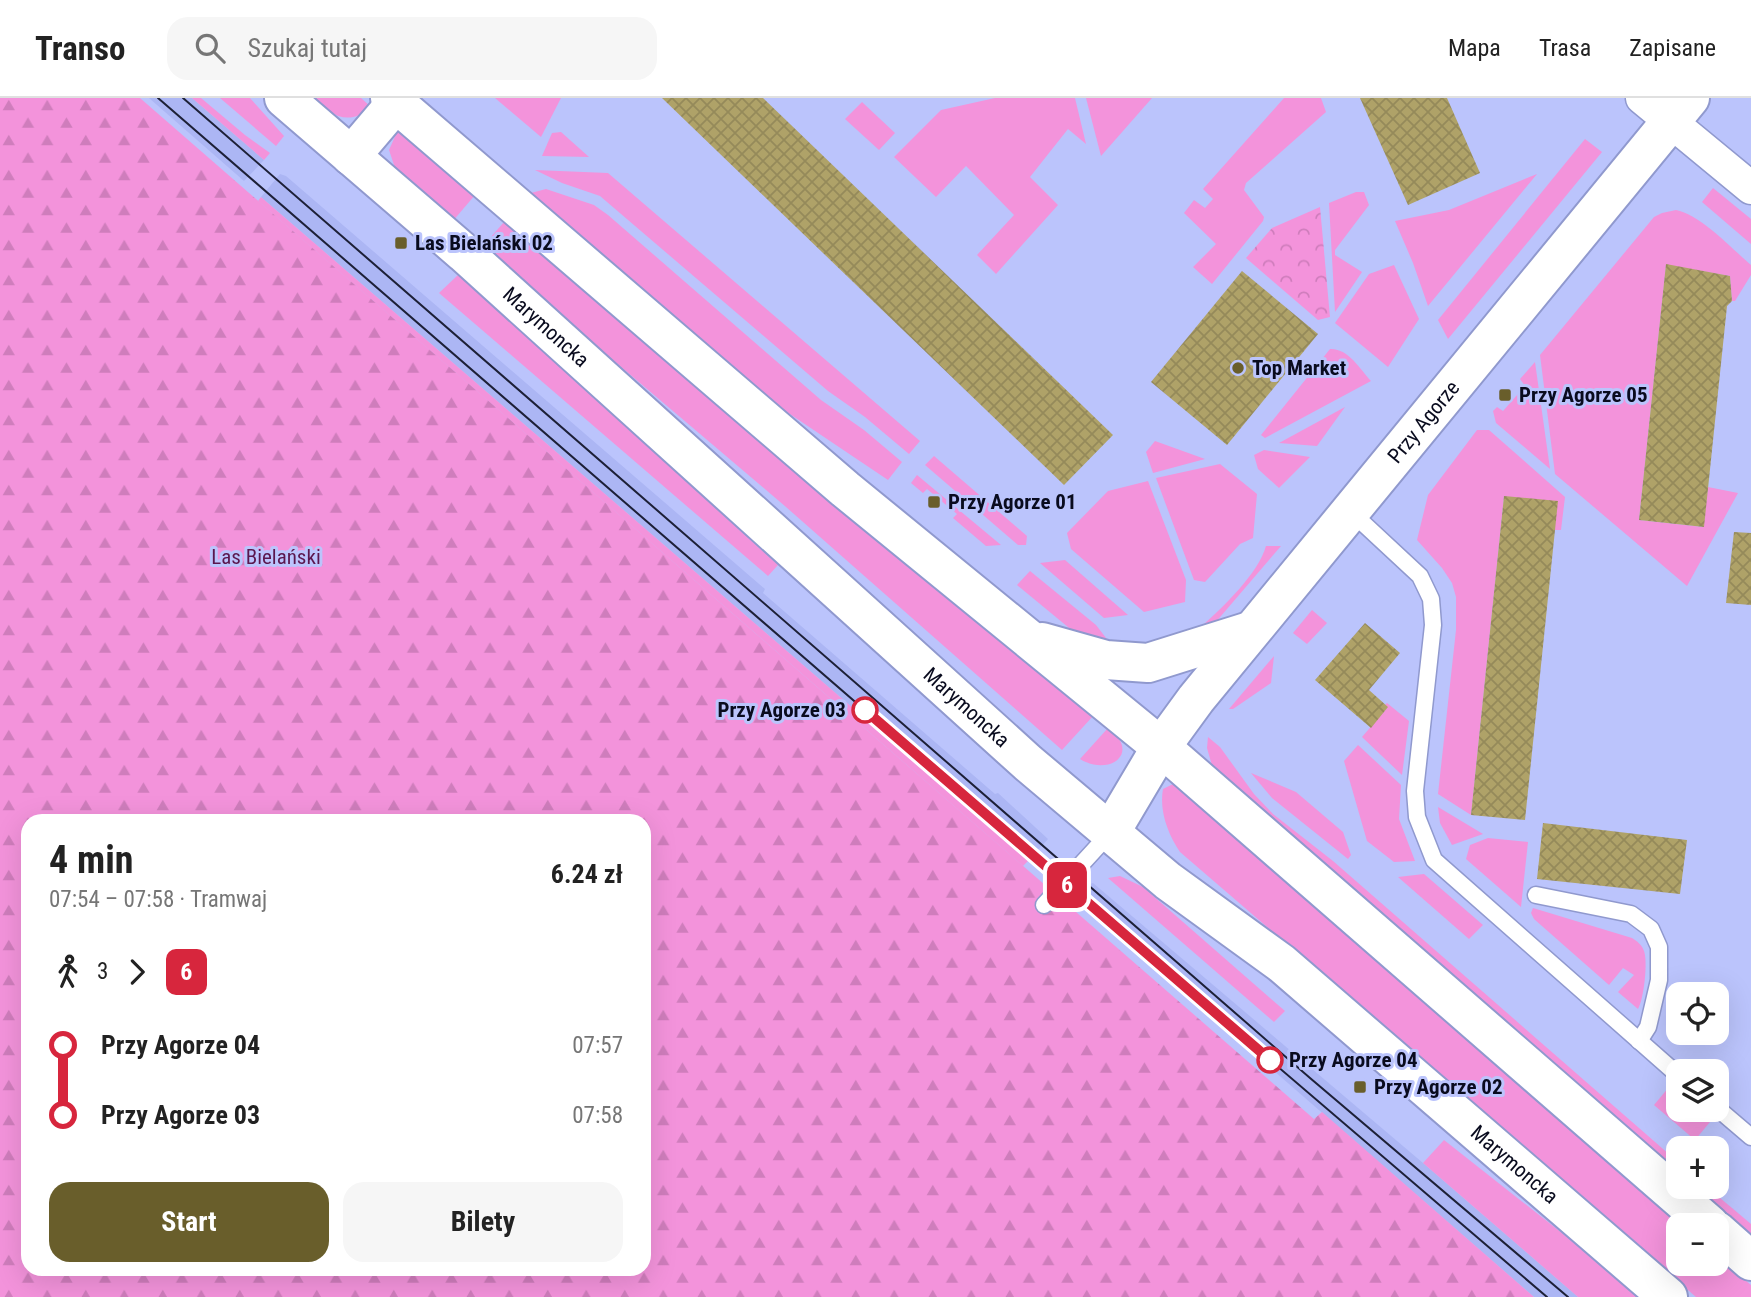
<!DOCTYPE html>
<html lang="pl">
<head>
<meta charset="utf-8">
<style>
	body { margin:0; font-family:"Roboto Condensed",sans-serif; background:#f6f6f6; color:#222; height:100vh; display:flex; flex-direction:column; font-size:26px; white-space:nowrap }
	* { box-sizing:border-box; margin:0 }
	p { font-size:23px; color:#767676 }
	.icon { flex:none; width:38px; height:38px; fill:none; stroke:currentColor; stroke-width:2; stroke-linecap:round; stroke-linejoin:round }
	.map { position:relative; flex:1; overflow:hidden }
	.panel { position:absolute; left:21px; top:716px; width:630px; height:462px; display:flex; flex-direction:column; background:#fff; border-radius:21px; box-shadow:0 7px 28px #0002 }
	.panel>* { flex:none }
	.badge { padding:0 14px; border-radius:10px; font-size:24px; line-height:46px }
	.controls { position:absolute; left:1666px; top:884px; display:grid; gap:14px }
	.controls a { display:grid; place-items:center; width:63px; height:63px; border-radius:14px; background:#fff; box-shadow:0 7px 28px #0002; font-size:35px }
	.map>.badge { position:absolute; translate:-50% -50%; box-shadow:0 0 0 4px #fff }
	.legs { display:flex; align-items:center; gap:10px; height:77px; padding:0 28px; font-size:23px }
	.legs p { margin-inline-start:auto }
	.summary { display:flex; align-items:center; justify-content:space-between; height:119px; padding:0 28px }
	h1 { font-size:38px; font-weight:700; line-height:52px }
	.cta { display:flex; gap:14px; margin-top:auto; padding:14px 28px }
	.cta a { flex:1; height:80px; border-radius:21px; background:#695e2b; color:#fff; font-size:28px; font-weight:700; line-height:80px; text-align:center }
	.cta a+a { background:#f6f6f6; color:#222 }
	ul { padding:0 28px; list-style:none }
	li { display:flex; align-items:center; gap:24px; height:70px; font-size:26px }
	li i { display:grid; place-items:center; width:10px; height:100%; margin:0 9px; background:currentColor }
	li i::after { content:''; width:18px; height:18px; margin:-9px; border:5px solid; border-radius:50%; background:#fff }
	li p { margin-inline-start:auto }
	li:first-child i { background:linear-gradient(#0000 50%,currentColor 0) }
	li:last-child i { background:linear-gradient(currentColor 50%,#0000 0) }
	header { display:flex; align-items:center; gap:42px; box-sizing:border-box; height:98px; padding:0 35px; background:#fff; border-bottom:2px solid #e0e0e0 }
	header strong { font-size:33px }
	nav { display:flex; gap:38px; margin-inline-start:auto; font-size:24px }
	.search { width:490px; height:63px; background:#f6f6f6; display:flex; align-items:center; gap:18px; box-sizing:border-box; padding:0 24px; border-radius:21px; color:#767676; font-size:26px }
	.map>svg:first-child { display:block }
</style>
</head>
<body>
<header>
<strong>Transo</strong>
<div class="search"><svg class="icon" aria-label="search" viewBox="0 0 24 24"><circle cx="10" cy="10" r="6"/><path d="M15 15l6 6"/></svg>Szukaj tutaj</div>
<nav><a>Mapa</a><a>Trasa</a><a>Zapisane</a></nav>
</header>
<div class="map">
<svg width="1751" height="1199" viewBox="0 0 1751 1199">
	<defs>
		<pattern id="forest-firs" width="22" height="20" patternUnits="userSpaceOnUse" patternTransform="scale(1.75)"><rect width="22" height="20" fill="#f393db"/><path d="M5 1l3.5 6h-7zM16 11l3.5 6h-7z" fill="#cf7dbc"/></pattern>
		<pattern id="park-crowns" width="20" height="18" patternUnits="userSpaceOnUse" patternTransform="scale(1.75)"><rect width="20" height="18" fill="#f393db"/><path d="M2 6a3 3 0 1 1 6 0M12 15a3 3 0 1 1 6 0" fill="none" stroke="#cf7dbc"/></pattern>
		<pattern id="building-cross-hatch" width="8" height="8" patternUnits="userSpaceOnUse" patternTransform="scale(1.75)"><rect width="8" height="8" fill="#afa268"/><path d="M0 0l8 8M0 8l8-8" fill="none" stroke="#958a5a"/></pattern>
	</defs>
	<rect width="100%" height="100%" fill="#bbc4fc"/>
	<g fill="#acb6f4">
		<path d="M 149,0 L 192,0 L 264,62 L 244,83 Z"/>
		<path d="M 280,76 L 286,78 L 765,491 L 763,495 L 995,696 L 998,695 L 1048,741 L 1029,762 L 261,99 Z"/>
		<path d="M 1093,785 L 1423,1065 L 1578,1199 L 1534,1199 L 1068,794 Z"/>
	</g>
	<g fill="#f393db">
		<path d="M 192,0 L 201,0 L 245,37 L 270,55 L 264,62 Z"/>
		<path d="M 220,0 L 250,0 L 284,38 L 276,48 Z"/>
		<path d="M 311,0 L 361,0 L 371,9 C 348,30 330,16 311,0 Z"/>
		<path d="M 495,0 L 561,0 L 541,39 Z"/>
		<path d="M 995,0 L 1075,0 L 1086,46 L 1068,31 L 1030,79 L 1058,107 L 996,176 L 977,157 L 1014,117 L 966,68 L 936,99 L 894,59 L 941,12 Z"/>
		<path d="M 1086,0 L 1152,0 L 1101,58 Z"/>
		<path d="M 1284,0 L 1321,0 L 1326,14 L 1246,85 L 1244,92 L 1264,119 L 1263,123 L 1212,186 L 1193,169 L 1216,146 L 1184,115 L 1194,102 L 1205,110 L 1213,101 L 1203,91 Z"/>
		<path d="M 862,4 L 895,35 L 879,52 L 845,21 Z"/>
		<path d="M 397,34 L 402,34 L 475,97 L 452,124 L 402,79 L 395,70 L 389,52 Z"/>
		<path d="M 561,34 L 589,59 L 542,58 L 552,35 Z"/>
		<path d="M 1585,41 L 1602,54 L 1448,241 L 1438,222 Z"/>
		<path d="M 535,72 L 608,75 L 920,343 L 909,356 L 865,319 L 828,293 L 600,98 L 562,85 Z"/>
		<path d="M 1537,76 L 1428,208 L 1413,165 L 1395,123 L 1449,112 Z"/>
		<path d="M 1713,90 L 1751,121 L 1751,146 L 1702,104 Z"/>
		<path d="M 546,91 L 594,107 L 608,117 L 821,302 L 864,332 L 902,364 L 888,382 L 769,302 L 527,96 Z"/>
		<path d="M 1356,94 L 1364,94 L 1369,107 L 1335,152 L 1335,157 L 1362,174 L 1335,214 L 1329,105 Z"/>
		<path d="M 261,99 L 1029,762 L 1023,768 L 258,103 Z"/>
		<path d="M 1676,112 C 1701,117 1731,150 1751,167 L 1751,177 L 1735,203 L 1732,203 L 1730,178 L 1666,167 L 1639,422 L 1703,429 L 1708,389 L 1738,395 L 1687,488 L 1555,376 L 1540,257 L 1654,119 L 1662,115 Z"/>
		<path d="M 505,123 L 811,386 L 1094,617 L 1062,652 L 786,409 L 481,150 Z"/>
		<path d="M 1394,167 L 1419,221 L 1388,269 L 1335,225 L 1369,176 Z"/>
		<path d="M 459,176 L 778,467 L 768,478 L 439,195 Z"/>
		<path d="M 1330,251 C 1348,250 1360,271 1371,283 L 1265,340 L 1261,337 Z"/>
		<path d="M 1535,264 L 1550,371 L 1496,325 L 1493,313 L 1497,309 L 1503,313 L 1525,288 L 1520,281 Z"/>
		<path d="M 1345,309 L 1317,348 L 1279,345 Z"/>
		<path d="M 1477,332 L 1489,332 L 1565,399 L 1561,432 L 1555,432 L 1504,398 L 1471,717 L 1438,696 L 1456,532 L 1456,499 L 1452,485 L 1442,470 L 1417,442 L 1428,397 Z"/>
		<path d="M 1155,343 L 1205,361 L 1153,375 L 1146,354 Z"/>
		<path d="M 1264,352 L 1310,359 L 1279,390 L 1258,371 L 1254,357 Z"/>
		<path d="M 934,358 L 1027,438 L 1026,447 L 1018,447 L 925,367 Z"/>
		<path d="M 1220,366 L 1257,396 L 1253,440 L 1240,446 L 1205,484 L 1194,482 L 1156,380 Z"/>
		<path d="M 917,377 L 1001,447 L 986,448 L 953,420 L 957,416 L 927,391 L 923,395 L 911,385 Z"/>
		<path d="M 1148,383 L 1186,482 L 1185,504 L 1144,514 L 1071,451 L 1067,435 L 1108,393 Z"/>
		<path d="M 1266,448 L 1281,448 L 1209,532 L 1202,528 C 1223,509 1258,476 1266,448 Z"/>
		<path d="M 1065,462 L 1128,517 L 1104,520 L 1040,465 Z"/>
		<path d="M 1030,473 L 1096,527 L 1113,549 L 1074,534 L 1017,487 Z"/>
		<path d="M 1312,512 L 1327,525 L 1307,546 L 1293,535 Z"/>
		<path d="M 1274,558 L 1271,585 L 1233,611 L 1229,611 Z"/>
		<path d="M 1387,605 L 1409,623 L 1402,677 L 1362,639 L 1387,610 L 1385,607 Z"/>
		<path d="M 1108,630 C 1142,655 1109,679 1080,661 Z"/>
		<path d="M 1208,639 L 1220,649 L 1254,696 L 1273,716 L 1333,763 L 1678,1064 L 1678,1075 L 1213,671 L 1207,650 Z"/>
		<path d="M 1358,647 L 1401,687 L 1399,721 L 1415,763 L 1394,764 L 1367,743 L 1344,663 Z"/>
		<path d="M 1251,675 L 1296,694 L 1343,734 L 1351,757 L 1348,761 L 1272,700 Z"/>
		<path d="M 1175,685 L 1682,1127 L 1678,1127 L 1678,1166 L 1717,1166 L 1717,1158 L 1751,1187 L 1751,1199 L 1696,1199 L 1180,754 C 1168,736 1159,713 1163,691 Z"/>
		<path d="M 1438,709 L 1483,736 L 1452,747 L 1440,725 Z"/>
		<path d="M 1488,740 L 1528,744 L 1521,809 L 1466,761 L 1470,747 Z"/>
		<path d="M 1424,776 L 1483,827 L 1469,841 L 1398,779 Z"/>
		<path d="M 1120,778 L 1143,789 L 1285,913 L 1274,924 L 1108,780 Z"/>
		<path d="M 1533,810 L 1632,840 C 1637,843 1642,847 1644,853 C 1648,864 1644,901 1638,911 L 1618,894 L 1634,877 L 1623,870 L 1609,887 L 1534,821 L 1531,815 Z"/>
		<path d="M 1669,989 L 1678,997 L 1678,1012 L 1695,1012 L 1710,1024 L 1695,1042 L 1654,1007 Z"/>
		<path d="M 1444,1042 L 1562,1135 L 1637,1199 L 1578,1199 L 1423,1065 Z"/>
		<path d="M 1693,1089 L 1707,1089 L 1751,1126 L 1751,1138 Z"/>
	</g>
	<path fill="url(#forest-firs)" fill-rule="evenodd" d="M 0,0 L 140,0 L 1314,1021 L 1322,1014 L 1534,1199 L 0,1199 ZM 28,723 L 644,723 L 644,1171 L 28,1171 Z"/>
	<path fill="url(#park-crowns)" d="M 1320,109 L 1330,219 L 1318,222 L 1246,160 L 1272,130 Z"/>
	<g fill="url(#building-cross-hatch)">
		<path d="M 662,0 L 763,0 L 1113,337 L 1064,387 Z"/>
		<path d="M 1360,0 L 1447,0 L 1480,75 L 1408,107 Z"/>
		<path d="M 1666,166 L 1730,178 L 1732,203 L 1727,208 L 1704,429 L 1639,422 Z"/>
		<path d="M 1242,173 L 1318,236 L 1227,347 L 1151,284 Z"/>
		<path d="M 1504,398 L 1558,403 L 1525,722 L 1471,717 Z"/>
		<path d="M 1734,434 L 1751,435 L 1751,507 L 1726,505 Z"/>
		<path d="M 1365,525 L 1400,555 L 1369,592 L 1388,609 L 1371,630 L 1315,582 Z"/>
		<path d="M 1543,725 L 1687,742 L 1680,796 L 1537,781 Z"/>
	</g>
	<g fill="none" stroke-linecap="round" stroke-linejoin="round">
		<defs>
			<g id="lane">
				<path d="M 1350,413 L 1420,478 L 1431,501 L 1433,527 L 1415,693 L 1417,719 L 1434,762 L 1678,977"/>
				<path d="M 1536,797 L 1631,816 L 1651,831 L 1659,849 L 1659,882 L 1648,929 L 1639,943"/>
				<path d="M 1044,807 L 1110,735"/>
				<path d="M 1717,1010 L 1751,1039"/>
			</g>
			<path id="street" d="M 1642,0 L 1751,90"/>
			<g id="secondary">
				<path id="s1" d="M 284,0 L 464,155 L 1028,665 L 1168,783 L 1281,865 L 1668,1199"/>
				<path d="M 390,0 L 845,391 L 1161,649 L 1710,1127"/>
				<path d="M 351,58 L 396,5"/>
				<path d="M 1042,544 L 1106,562 L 1148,565 L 1250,533"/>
				<path id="s2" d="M 1110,735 L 1161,649 L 1196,601 L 1690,0"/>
				<path d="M 1717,1133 L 1751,1163"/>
			</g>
		</defs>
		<use href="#lane" stroke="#9099ce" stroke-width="19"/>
		<use href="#street" stroke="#9099ce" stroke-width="35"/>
		<use href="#secondary" stroke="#9099ce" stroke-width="42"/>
		<use href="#lane" stroke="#fff" stroke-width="16"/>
		<use href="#street" stroke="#fff" stroke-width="32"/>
		<use href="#secondary" stroke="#fff" stroke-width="38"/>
		<g stroke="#1d2037" stroke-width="2">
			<path d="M 158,0 L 1152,861 L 1547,1199"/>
			<path d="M 183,0 L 1310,980 L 1568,1199"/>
		</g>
	</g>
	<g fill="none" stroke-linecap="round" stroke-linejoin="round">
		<defs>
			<path id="line-1" d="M 865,612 L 1270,962"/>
		</defs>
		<use href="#line-1" stroke="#fff" stroke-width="16"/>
		<use href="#line-1" stroke="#d7263d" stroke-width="10"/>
	</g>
	<g fill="#695e2b" stroke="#bbc4fc" stroke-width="2.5">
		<rect x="394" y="138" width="14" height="14" rx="3.5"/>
		<circle cx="1238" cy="270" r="7"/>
		<rect x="1498" y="290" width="14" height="14" rx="3.5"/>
		<rect x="927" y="397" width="14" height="14" rx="3.5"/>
		<rect x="1353" y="982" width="14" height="14" rx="3.5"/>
	</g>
	<g fill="#fff" stroke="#d7263d" stroke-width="3.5">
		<circle cx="865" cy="612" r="12"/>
		<circle cx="1270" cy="962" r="12"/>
	</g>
	<g text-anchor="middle" stroke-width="6" stroke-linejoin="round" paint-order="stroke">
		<g font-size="21" font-weight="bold" fill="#090b1e" stroke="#bbc4fc" text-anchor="start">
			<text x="415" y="152">Las Bielański 02</text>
			<text x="1252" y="277">Top Market</text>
			<text x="1519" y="304">Przy Agorze 05</text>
			<text x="948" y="411">Przy Agorze 01</text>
			<text x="1374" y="996">Przy Agorze 02</text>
		</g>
		<g font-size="21" fill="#090b1e" stroke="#bbc4fc">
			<text dy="7" stroke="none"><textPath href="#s1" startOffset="348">Marymoncka</textPath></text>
			<text dy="7" stroke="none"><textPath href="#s2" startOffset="518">Przy Agorze</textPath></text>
			<text dy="7" stroke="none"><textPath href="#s1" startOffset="915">Marymoncka</textPath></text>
			<text dy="7" stroke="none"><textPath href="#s1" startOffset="1629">Marymoncka</textPath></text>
		</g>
		<g font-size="21" fill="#5b164e" stroke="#bbc4fc">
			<text x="266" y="466">Las Bielański</text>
		</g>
		<g font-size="21" font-weight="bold" fill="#090b1e" stroke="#bbc4fc" text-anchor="end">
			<text x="846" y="619">Przy Agorze 03</text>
			<text x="1289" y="969" text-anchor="start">Przy Agorze 04</text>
		</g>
	</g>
</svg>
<div class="controls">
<a><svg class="icon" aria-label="locate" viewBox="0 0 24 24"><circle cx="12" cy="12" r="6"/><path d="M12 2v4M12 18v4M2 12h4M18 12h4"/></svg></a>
<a><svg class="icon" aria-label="layers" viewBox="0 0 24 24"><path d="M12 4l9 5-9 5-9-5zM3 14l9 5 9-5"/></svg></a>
<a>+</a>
<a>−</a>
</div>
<b class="badge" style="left:1067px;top:787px;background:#d7263d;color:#fff">6</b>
<section class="panel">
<div class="summary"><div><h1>4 min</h1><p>07:54 – 07:58 · Tramwaj</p></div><b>6.24 zł</b></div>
<div class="legs"><svg class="icon" aria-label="walk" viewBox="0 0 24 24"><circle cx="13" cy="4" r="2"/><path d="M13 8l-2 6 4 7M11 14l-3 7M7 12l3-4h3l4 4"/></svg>3<svg class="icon" aria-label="forward" viewBox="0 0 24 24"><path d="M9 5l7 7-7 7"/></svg><b class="badge" style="background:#d7263d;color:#fff">6</b></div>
<ul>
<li><i style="color:#d7263d"></i><b>Przy Agorze 04</b><p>07:57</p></li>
<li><i style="color:#d7263d"></i><b>Przy Agorze 03</b><p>07:58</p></li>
</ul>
<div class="cta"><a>Start</a><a>Bilety</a></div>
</section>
</div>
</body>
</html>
